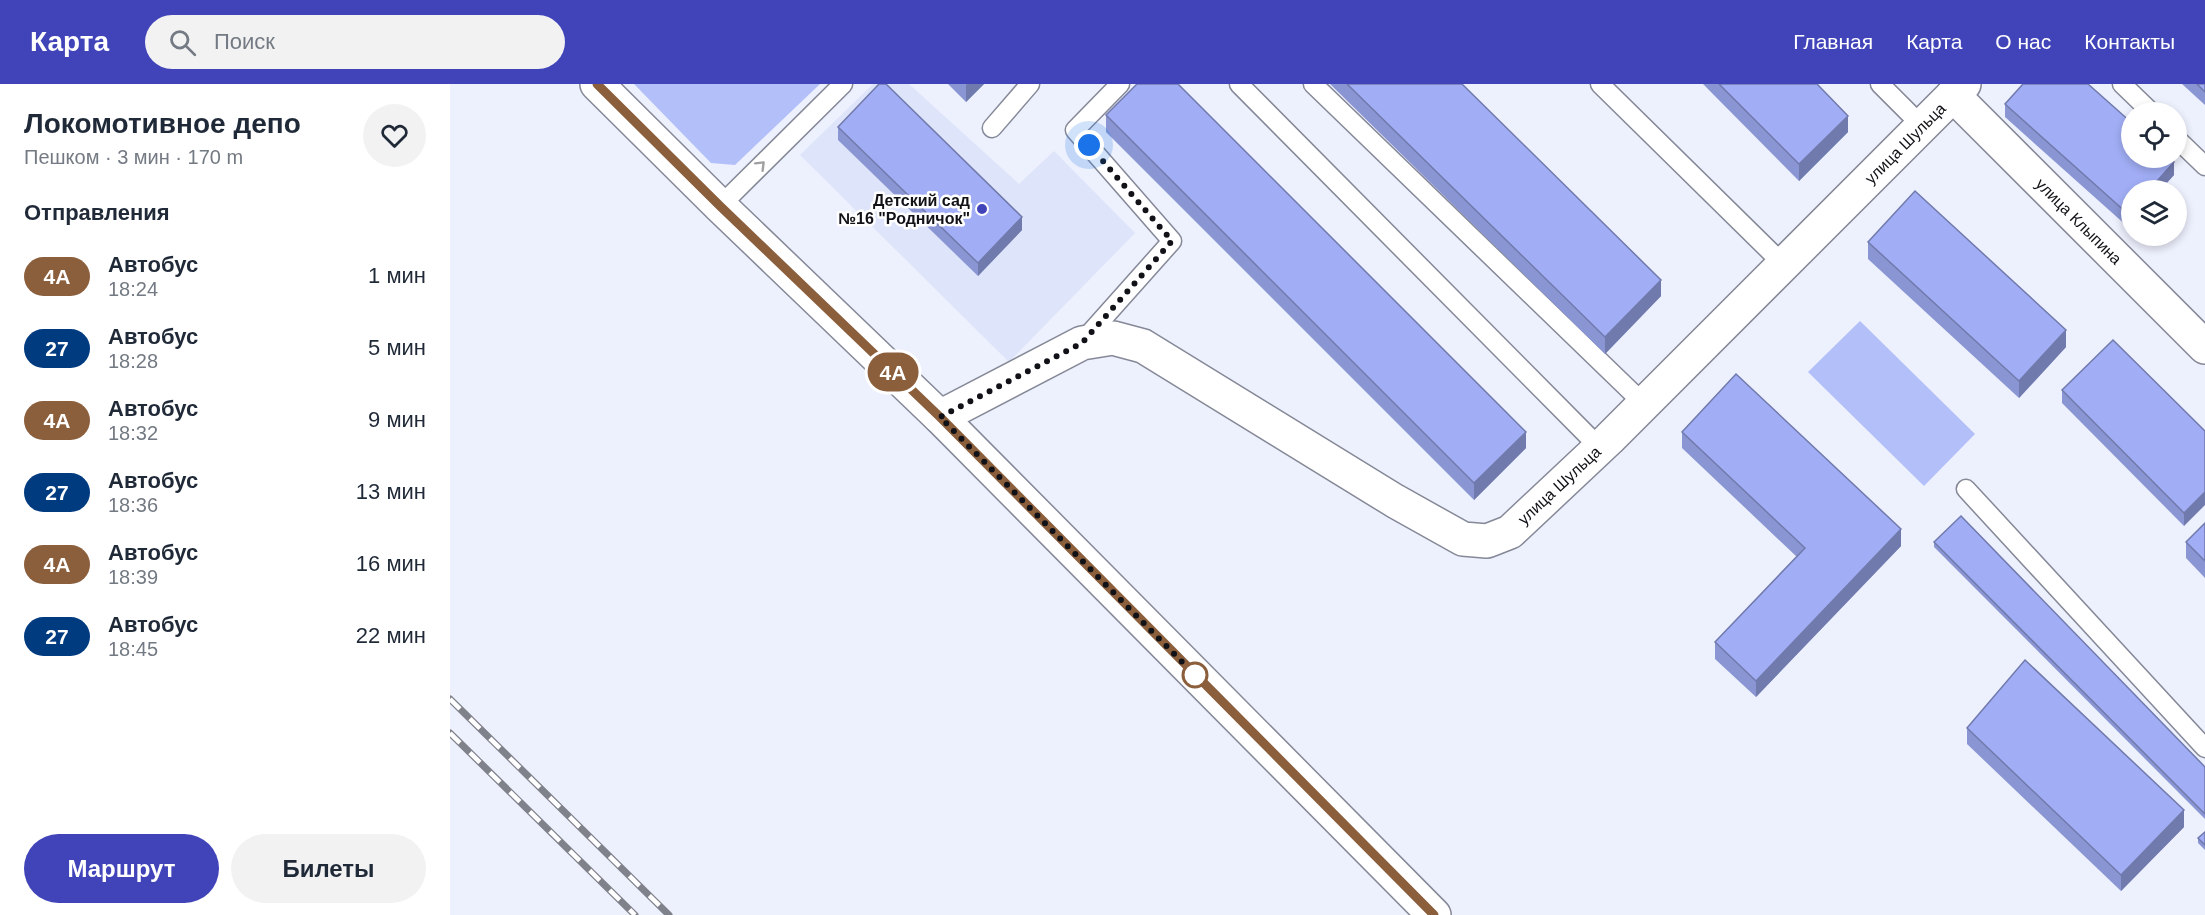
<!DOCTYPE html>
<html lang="ru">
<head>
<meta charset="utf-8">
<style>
	body { margin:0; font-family:Arial,sans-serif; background:#f2f2f3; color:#1f2937; height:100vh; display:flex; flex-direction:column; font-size:22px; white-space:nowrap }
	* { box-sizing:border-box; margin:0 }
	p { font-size:20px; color:#747a83 }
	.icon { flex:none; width:33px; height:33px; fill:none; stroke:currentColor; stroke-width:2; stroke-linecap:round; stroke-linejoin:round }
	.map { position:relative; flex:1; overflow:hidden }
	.sheet { display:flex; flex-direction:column; background:#fff; width:450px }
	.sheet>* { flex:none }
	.badge { padding:0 12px; border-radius:20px; font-size:21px; line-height:39px }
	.tools { position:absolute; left:1671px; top:18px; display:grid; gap:12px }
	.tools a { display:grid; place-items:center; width:66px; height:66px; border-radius:50%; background:#fff; box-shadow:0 3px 9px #0003; font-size:30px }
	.you { position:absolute; width:30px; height:30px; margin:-15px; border:4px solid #fff; border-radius:50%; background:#1a73e8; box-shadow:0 0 0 9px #1a73e833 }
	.map>.badge { position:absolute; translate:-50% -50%; box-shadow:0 0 0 3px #fff }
	h2 { padding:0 24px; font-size:22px; line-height:54px }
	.round { display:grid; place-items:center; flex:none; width:63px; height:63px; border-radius:32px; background:#f2f2f3 }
	.head { display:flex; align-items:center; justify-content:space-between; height:102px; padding:0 24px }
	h1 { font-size:28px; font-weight:800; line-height:45px }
	.action { display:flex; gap:12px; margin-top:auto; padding:12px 24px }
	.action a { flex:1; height:69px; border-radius:36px; background:#4144b9; color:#fff; font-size:24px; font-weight:800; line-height:69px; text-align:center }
	.action a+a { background:#f2f2f3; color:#1f2937 }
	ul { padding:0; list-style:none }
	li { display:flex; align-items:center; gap:18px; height:72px; padding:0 24px }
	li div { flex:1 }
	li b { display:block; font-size:22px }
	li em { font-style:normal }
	li .badge { min-width:66px; font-weight:700; text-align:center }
	header { display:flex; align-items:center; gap:36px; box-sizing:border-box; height:84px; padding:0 30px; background:#4144b9; color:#fff }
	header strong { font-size:28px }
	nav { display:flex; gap:33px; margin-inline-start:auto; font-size:21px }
	.search { width:420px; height:54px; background:#f2f2f3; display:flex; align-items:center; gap:15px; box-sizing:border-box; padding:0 21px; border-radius:33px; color:#747a83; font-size:22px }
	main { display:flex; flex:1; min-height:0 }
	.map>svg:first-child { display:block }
</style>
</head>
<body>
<header>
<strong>Карта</strong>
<div class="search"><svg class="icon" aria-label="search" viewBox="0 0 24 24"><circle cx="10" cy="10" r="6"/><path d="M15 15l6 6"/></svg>Поиск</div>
<nav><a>Главная</a><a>Карта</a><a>О нас</a><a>Контакты</a></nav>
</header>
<main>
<section class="sheet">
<div class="head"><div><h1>Локомотивное депо</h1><p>Пешком · 3 мин · 170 m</p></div><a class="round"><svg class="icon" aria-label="heart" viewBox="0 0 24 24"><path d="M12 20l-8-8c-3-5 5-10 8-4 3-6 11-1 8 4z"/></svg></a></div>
<h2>Отправления</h2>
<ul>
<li><span class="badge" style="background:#8b5e3c;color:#fff">4А</span><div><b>Автобус</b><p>18:24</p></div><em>1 мин</em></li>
<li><span class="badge" style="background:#003b80;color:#fff">27</span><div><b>Автобус</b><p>18:28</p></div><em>5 мин</em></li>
<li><span class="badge" style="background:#8b5e3c;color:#fff">4А</span><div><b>Автобус</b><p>18:32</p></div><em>9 мин</em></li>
<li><span class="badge" style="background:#003b80;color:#fff">27</span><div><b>Автобус</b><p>18:36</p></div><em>13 мин</em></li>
<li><span class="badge" style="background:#8b5e3c;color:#fff">4А</span><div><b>Автобус</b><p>18:39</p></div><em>16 мин</em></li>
<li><span class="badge" style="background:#003b80;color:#fff">27</span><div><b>Автобус</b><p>18:45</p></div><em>22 мин</em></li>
</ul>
<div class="action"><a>Маршрут</a><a>Билеты</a></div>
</section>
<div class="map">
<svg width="1755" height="831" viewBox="0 0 1755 831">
	<rect width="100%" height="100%" fill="#edf0fd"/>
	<path fill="#dee4fa" d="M 423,0 L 459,0 L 569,100 L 604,67 L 685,149 L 559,278 L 350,71 Z"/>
	<g fill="#b3bff9">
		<path d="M 184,0 L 370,0 L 285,81 L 261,79 Z"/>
		<path d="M 1410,237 L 1525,350 L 1474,402 L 1358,288 Z"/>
	</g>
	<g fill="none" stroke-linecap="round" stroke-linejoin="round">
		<defs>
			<g id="lane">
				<path d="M 789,0 L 1149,363"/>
				<path d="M 863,0 L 1194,320"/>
				<path d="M 1150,0 L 1333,180"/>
				<path d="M 1430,0 L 1472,42"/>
				<path d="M 1672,0 L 1701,28"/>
				<path d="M 542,44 L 580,0"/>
				<path d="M 1726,54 L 1755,82"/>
				<path d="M 270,122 L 393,0"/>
				<path d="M 632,258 L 722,157 L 625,46 L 670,0"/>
				<path d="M 1516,405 L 1755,664"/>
			</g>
			<path id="street" d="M 1503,11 L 1755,263"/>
			<g id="secondary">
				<path d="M 147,0 L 270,122 L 490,333 L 984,831"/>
				<path d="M 490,333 L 632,259 L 663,254 L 693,262 L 945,417 L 1013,455 L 1037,457 L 1060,448 L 1159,355 L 1514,0"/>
			</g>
		</defs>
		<use href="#lane" stroke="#858897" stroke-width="21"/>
		<use href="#street" stroke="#858897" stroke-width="36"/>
		<use href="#secondary" stroke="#858897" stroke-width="36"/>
		<use href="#lane" stroke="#fff" stroke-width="18"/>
		<use href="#street" stroke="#fff" stroke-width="33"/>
		<use href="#secondary" stroke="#fff" stroke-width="33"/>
		<defs>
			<g id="rail">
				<path d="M 0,615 L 219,831"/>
				<path d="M 0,649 L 185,831"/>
			</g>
		</defs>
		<use href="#rail" stroke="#80828b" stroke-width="7"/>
		<use href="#rail" stroke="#fff" stroke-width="4.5" stroke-dasharray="14" stroke-linecap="butt"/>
	</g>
	<g fill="#8a96d3">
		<path d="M 498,0 L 534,0 L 516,18 Z"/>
		<path d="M 880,0 L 1012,0 L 1211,212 L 1155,270 Z"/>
		<path d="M 1253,0 L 1367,0 L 1398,48 L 1349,97 Z"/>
		<path d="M 1732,0 L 1755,0 L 1755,21 Z"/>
		<path d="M 1555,20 L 1724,91 L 1678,143 L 1555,33 Z"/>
		<path d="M 656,31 L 1076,364 L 1024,416 L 656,48 Z"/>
		<path d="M 388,43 L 572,146 L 528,192 L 388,56 Z"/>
		<path d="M 1418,158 L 1616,263 L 1569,314 L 1418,175 Z"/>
		<path d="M 1612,306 L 1755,347 L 1734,442 L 1612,319 Z"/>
		<path d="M 1232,348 L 1451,462 L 1306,613 L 1265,575 L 1265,558 L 1347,473 L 1232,364 Z"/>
		<path d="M 1755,439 L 1755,494 L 1736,474 L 1736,458 Z"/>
		<path d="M 1484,458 L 1755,683 L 1755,735 L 1484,463 Z"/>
		<path d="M 1517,644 L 1734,743 L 1671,807 L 1517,660 Z"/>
		<path d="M 1755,748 L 1755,766 L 1748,759 L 1748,754 Z"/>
	</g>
	<g fill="#717aac">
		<path d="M 517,0 L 534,0 L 516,18 L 516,1 Z"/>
		<path d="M 1398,32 L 1398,48 L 1349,97 L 1349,80 Z"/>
		<path d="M 1724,78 L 1724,91 L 1710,106 L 1699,106 Z"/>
		<path d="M 1682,126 L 1682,139 L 1678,143 L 1678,130 Z"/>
		<path d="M 572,133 L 572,146 L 528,192 L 528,179 Z"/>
		<path d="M 1211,196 L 1211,212 L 1155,270 L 1155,253 Z"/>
		<path d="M 1616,246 L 1616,263 L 1569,314 L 1569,297 Z"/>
		<path d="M 1076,348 L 1076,364 L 1024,416 L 1024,399 Z"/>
		<path d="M 1755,408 L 1755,421 L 1734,442 L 1734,429 Z"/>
		<path d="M 1451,445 L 1451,462 L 1306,613 L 1306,597 Z"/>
		<path d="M 1734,726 L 1734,743 L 1671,807 L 1671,791 Z"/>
	</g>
	<g fill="#a1aef5" stroke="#717aac" stroke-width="1.5">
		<path d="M 429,0 L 436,0 L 572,133 L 528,179 L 388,43 Z"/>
		<path d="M 687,0 L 728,0 L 1076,348 L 1024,399 L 656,31 Z"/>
		<path d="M 897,0 L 1012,0 L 1211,196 L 1155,253 Z"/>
		<path d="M 1269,0 L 1367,0 L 1398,32 L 1349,80 Z"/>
		<path d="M 1573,0 L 1638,0 L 1682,39 L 1682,74 L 1720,74 L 1724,78 L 1699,106 L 1682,106 L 1682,126 L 1678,130 L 1555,20 Z"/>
		<path d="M 1747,0 L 1755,0 L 1755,8 Z"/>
		<path d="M 1465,107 L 1616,246 L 1569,297 L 1418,158 Z"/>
		<path d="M 1663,256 L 1755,347 L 1755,408 L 1734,429 L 1612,306 Z"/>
		<path d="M 1286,290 L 1451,445 L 1306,597 L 1265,558 L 1355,464 L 1232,348 Z"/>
		<path d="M 1511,432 L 1755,683 L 1755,730 L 1484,458 Z"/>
		<path d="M 1755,439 L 1755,477 L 1736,458 Z"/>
		<path d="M 1575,576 L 1734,726 L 1671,791 L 1517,644 Z"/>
		<path d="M 1755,748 L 1755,761 L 1748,754 Z"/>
	</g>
	<defs><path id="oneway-chevron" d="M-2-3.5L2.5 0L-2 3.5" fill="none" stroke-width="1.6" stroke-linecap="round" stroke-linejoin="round" transform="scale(1.5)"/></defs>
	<use stroke="#a0a0a2" href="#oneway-chevron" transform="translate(311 81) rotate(-45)"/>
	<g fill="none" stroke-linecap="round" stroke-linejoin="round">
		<defs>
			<path id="line" d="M 147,0 L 270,122 L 490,333 L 984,831"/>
		</defs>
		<use href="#line" stroke="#fff" stroke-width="14"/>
		<use href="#line" stroke="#8b5e3c" stroke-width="9"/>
		<path stroke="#111217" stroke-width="6" stroke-dasharray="0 10.8" d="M 639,61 L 722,157 L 632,259 L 490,333 L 747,593 L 745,591"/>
	</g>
	<circle fill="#4144b9" stroke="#fff" stroke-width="2" cx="532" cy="125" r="6"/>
	<circle fill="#fff" stroke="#8b5e3c" stroke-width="3" cx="745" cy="591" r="12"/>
	<g text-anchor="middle" stroke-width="5" stroke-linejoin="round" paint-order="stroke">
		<g font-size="16" fill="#111217" stroke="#fff">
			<text transform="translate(1455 59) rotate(-45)" y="6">улица Шульца</text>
			<text transform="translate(1629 137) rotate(45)" y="6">улица Клыпина</text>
			<text transform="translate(1109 401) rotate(-43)" y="6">улица Шульца</text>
		</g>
		<g font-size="16" font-weight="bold" fill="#111217" stroke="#fff" text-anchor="end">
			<text x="520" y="122">Детский сад<tspan x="520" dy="18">№16 "Родничок"</tspan></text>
		</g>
	</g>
</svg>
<div class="tools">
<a><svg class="icon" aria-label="locate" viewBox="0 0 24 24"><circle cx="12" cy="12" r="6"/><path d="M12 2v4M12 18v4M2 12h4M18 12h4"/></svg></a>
<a><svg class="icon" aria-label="layers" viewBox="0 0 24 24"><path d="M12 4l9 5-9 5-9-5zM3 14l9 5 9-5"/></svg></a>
</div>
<div class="you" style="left:639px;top:61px"></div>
<b class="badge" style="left:443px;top:288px;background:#8b5e3c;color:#fff">4А</b>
</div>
</main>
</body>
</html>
